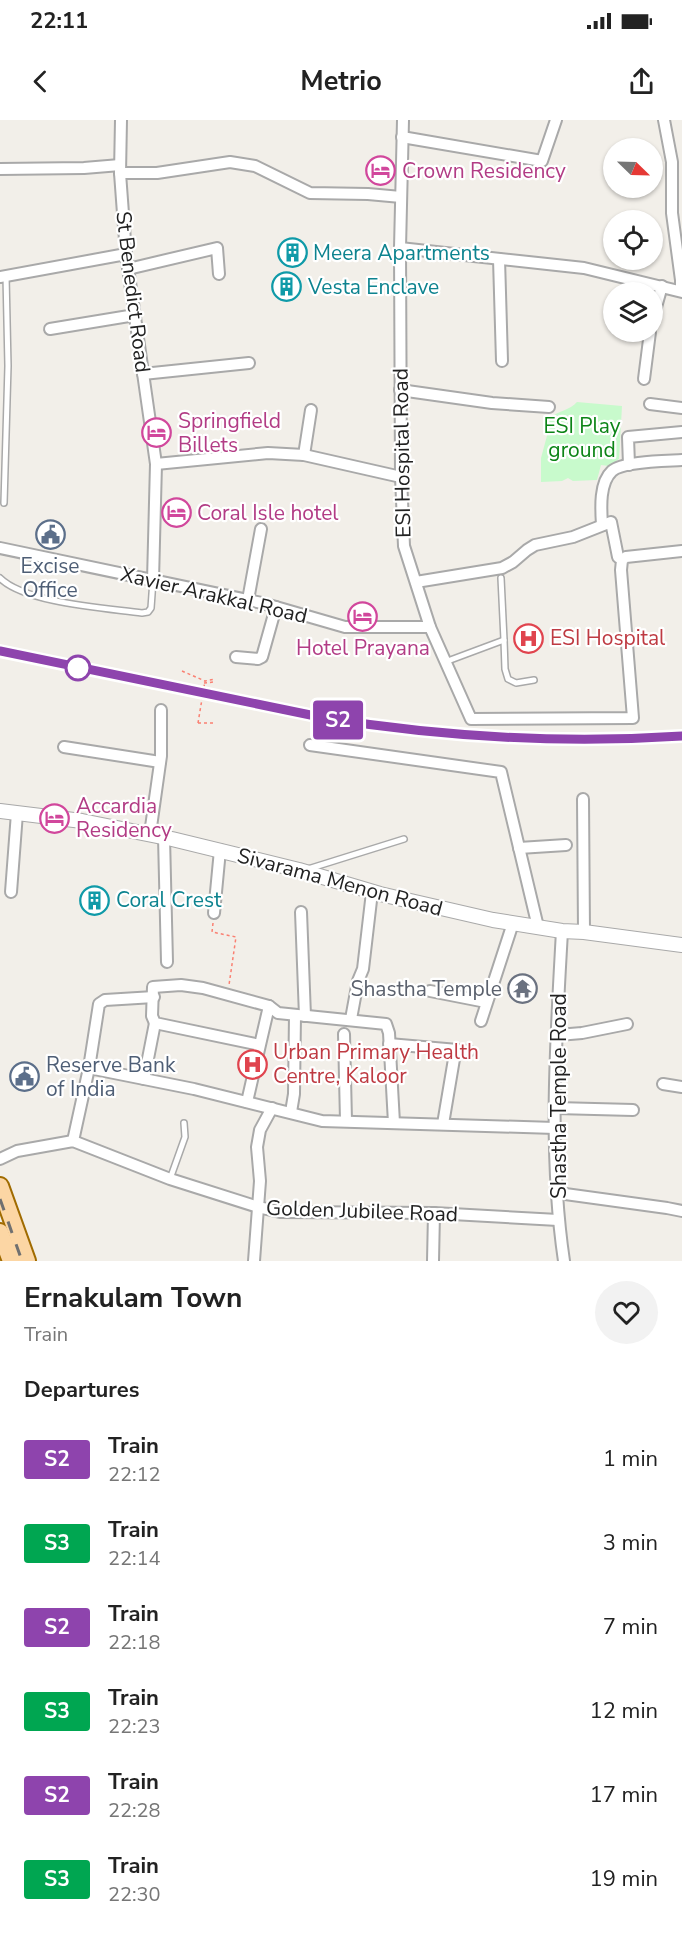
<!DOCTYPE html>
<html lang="en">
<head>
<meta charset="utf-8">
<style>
	body { margin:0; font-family:"Nunito Sans",sans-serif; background:#f2f2f2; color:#222; height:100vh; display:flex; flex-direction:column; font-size:22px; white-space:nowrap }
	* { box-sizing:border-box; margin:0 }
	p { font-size:20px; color:#767676 }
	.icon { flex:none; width:33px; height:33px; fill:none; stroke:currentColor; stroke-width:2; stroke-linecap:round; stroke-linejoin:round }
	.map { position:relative; height:1141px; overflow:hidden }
	.panel { display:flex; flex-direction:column; background:#fff; flex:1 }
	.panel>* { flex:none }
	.badge { padding:0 12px; border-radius:4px; font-size:21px; line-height:39px }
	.needle { width:39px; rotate:113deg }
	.buttons { position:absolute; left:603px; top:18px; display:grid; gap:12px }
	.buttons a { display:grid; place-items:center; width:60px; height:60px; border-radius:50%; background:#fff; box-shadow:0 2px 4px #0004; font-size:30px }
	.map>.badge { position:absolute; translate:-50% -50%; box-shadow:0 0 0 3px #fff }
	h2 { padding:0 24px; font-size:22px; line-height:54px }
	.round { display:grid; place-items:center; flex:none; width:63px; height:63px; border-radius:32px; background:#f2f2f2 }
	.overview { display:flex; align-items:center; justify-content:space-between; height:102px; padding:0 24px }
	h1 { font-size:28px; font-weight:700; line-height:45px }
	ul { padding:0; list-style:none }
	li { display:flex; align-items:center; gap:18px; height:84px; padding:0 24px }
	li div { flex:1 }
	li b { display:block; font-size:22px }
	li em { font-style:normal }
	li .badge { min-width:66px; font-weight:700; text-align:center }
	.status { display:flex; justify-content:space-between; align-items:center; height:42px; padding:0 30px; background:#fff; direction:ltr }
	.status svg { height:16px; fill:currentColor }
	header { display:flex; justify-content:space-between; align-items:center; height:78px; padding:0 24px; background:#fff; font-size:27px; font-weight:700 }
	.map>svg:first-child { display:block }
</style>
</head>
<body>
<div class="status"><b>22:11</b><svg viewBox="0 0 49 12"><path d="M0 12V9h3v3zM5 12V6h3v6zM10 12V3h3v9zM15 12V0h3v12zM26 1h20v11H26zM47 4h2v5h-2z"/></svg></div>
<header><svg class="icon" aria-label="back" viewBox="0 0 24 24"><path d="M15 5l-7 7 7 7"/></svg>Metrio<svg class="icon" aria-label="share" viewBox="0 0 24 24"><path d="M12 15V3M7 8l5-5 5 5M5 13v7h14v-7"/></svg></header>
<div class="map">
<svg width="682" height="1141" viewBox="0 0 682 1141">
	<rect width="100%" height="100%" fill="#f2efe9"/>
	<path fill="#c8facc" d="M 577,282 L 622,286 L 619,339 L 609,346 L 601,345 L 597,360 L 573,361 L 568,358 L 562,361 L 541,362 L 541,338 L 548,312 L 549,298 C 558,291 570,290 577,282 Z"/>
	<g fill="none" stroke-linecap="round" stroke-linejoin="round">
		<defs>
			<g id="service">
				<path d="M 4,383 L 8,246 L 6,156"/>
				<path d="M 0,458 C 25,483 106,488 142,493 L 148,492 L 151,488 L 153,460"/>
				<path d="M 501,458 L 504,520"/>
				<path d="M 445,542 L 504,520 L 505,549 L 508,559 L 516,563 L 534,560"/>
				<path d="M 308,749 L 404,719"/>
				<path d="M 170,1059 L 185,1017 L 184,1003"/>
			</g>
			<g id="minor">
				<path d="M 121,0 L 120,53 L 126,134 L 156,344 L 153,460"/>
				<path d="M 403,0 L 400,128 L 401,357 L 404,426 L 430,507 L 471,599 L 633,598 L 621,450 L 622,440 L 626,437 L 682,431"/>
				<path d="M 664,0 L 672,42 L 672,93 L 681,160 L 681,171"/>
				<path d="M 402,17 L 542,41 L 556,0"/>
				<path d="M 0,49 L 84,48 L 120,45"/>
				<path d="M 120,53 L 157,53 L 230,42 L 255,46 L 310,73 L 368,74 L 401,77"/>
				<path d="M 400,128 L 584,148 L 682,172"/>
				<path d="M 499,139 L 502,241"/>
				<path d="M 128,149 L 217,128 L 219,154"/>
				<path d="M 0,157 L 126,134"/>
				<path d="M 652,201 L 662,166"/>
				<path d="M 50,209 L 135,195"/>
				<path d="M 143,254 L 249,243"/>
				<path d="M 644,259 L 650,212"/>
				<path d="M 400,270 L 492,283 L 549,287"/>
				<path d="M 650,284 L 682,288"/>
				<path d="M 304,335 L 311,290"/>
				<path d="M 156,344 L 268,333 L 304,335 L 401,357"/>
				<path d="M 629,345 L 628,317 L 682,312"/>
				<path d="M 602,405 C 601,389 599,363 612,351 C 623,341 666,341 682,340"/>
				<path d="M 0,428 L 262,483 L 345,507 L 430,507"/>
				<path d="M 416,462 L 502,448 L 513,442 L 527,430 L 535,425 L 573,417 L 611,402 L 618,437"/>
				<path d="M 248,480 L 261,409"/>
				<path d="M 236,537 L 258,539 L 262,537 L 276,487"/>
				<path d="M 310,625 L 501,652 L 538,807"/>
				<path d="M 64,627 L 160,642"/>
				<path d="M 583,679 L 584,812"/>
				<path d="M 150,714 L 161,636 L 161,590"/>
				<path d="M 164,717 L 167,842"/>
				<path d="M 519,728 L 566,725"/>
				<path d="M 11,772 L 17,693"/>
				<path d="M 301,792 L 305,896"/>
				<path d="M 214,793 L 220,730"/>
				<path d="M 562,811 C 556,920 548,1033 564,1141"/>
				<path d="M 430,871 L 486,882"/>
				<path d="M 269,886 L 278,893 L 386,904 L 389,913 L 394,1003"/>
				<path d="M 351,899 L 358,861 L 363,849 L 372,772"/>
				<path d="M 481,901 L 513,803"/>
				<path d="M 344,914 L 346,1001"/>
				<path d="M 558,915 L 582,913 L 627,904"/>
				<path d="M 389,924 L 469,931"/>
				<path d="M 89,948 L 99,884 L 105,880 L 154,877"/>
				<path d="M 144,959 L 155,903"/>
				<path d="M 663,964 L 682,967"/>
				<path d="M 247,982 L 260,925 L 155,903 L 152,896 L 153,867 L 181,865 L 203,868 L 269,886 L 260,925"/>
				<path d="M 556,988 L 633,990"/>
				<path d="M 291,992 L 294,974 L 295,895"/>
				<path d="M 443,1004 L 454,939"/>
				<path d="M 73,1021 L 89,948 L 194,969 L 322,1001 L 555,1008"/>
				<path d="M 0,1039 L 17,1031 L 73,1021 L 170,1059 L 258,1087 L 280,1092 L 434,1093 L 558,1100"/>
				<path d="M 558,1073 L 667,1088 L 682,1091"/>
				<path d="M 254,1141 L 260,1061 L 257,1027 L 260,1010 L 272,988"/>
				<path d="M 433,1141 L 434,1093"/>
			</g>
			<path id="tertiary" d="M 0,691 L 82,701 L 172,719 L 299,750 L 380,774 L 493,800 L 562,811 L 584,812 L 682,825"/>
			<g id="primary">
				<path d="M 0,1066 L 27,1141"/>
				<path d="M 0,1112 L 11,1141"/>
			</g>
		</defs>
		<use href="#service" stroke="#a9a9a9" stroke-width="8"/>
		<use href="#minor" stroke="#a9a9a9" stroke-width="14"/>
		<use href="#tertiary" stroke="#a9a9a9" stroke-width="16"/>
		<use href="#primary" stroke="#a06b00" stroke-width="20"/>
		<g stroke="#fa8072" stroke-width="1.5" stroke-dasharray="3 3" stroke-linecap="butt">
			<path d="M 182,551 L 205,561 L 215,559"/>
			<path d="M 204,563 L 214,562"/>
			<path d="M 198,603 L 216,603"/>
			<path d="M 213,803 L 212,812 L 236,817 L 229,865"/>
		</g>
		<use href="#service" stroke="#fff" stroke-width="5"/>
		<use href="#minor" stroke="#fff" stroke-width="10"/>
		<use href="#tertiary" stroke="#fff" stroke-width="14"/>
		<use href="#primary" stroke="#fcd6a4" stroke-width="16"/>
		<g stroke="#707070" stroke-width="3" stroke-dasharray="12 12" stroke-linecap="butt">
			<path d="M 0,531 L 325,598 C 444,617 562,623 682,616"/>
			<path d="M 0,1079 L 22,1141"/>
		</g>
		<path stroke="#fa8072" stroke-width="1.5" stroke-dasharray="3 3" stroke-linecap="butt" d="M 198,603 L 205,561"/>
	</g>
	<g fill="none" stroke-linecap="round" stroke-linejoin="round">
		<defs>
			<path id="line" d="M 0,531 L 325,598 C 444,617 562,624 682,616"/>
		</defs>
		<use href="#line" stroke="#fff" stroke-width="14"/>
		<use href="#line" stroke="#8e44ad" stroke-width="9"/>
	</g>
	<defs>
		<symbol id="hotel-ring" viewBox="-11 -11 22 22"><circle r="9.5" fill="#fff" stroke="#d1479c" stroke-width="1.5"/><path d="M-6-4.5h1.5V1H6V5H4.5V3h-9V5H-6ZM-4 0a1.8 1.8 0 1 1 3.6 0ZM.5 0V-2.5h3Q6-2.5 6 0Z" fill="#d1479c"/></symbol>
		<symbol id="building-ring" viewBox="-11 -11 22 22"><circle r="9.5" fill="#fff" stroke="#0f9aa8" stroke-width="1.5"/><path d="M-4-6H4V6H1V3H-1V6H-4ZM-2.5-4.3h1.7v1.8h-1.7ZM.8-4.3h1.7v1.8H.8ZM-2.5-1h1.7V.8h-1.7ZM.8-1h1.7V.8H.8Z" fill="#0f9aa8"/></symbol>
		<symbol id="civic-ring" viewBox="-11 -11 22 22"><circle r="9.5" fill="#fff" stroke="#5c6f8a" stroke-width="1.5"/><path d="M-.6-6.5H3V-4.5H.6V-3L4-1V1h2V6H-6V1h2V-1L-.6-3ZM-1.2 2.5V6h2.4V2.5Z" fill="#5c6f8a"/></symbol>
		<symbol id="hospital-ring" viewBox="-11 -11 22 22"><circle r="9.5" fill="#fff" stroke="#e0444e" stroke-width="1.5"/><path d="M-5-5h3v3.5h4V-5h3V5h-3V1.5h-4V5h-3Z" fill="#e0444e"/></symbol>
		<symbol id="temple-ring" viewBox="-11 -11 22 22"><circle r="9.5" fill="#fff" stroke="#6b7280" stroke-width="1.5"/><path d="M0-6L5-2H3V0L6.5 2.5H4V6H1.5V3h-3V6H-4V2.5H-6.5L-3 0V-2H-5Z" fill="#6b7280"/></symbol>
	</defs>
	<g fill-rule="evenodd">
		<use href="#hotel-ring" x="364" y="34" width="33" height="33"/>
		<use href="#building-ring" x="276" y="116" width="33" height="33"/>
		<use href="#building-ring" x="270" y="150" width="33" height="33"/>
		<use href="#hotel-ring" x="140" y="296" width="33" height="33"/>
		<use href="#hotel-ring" x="160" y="376" width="33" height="33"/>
		<use href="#civic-ring" x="34" y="398" width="33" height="33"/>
		<use href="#hotel-ring" x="346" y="480" width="33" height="33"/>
		<use href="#hospital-ring" x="512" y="502" width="33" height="33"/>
		<use href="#hotel-ring" x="38" y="682" width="33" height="33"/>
		<use href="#building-ring" x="78" y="764" width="33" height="33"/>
		<use href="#temple-ring" x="506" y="852" width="33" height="33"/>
		<use href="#hospital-ring" x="236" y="928" width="33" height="33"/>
		<use href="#civic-ring" x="8" y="940" width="33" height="33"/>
	</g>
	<circle fill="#fff" stroke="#8e44ad" stroke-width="3" cx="78" cy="548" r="12"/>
	<g text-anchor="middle" stroke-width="4.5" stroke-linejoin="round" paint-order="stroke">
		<g font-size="21" fill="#b23c85" stroke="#fff" text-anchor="start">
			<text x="402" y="58">Crown Residency</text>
			<text x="178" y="308">Springfield<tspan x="178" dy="24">Billets</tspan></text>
			<text x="197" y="400">Coral Isle hotel</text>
			<text x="363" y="535" text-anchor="middle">Hotel Prayana</text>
			<text x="76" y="693">Accardia<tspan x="76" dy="24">Residency</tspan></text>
		</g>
		<g font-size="21" fill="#0d838f" stroke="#fff" text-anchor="start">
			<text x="313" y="140">Meera Apartments</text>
			<text x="308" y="174">Vesta Enclave</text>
			<text x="116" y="787">Coral Crest</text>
		</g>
		<g font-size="21" fill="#222" stroke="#fff">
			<text transform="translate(133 172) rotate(83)" y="7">St Benedict Road</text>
			<text transform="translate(402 333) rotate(-91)" y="7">ESI Hospital Road</text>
			<text transform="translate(214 475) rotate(13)" y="7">Xavier Arakkal Road</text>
			<text transform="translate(340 762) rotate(15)" y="7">Sivarama Menon Road</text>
			<text transform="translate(559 976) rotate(-90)" y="7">Shastha Temple Road</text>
			<text transform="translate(362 1091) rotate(2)" y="7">Golden Jubilee Road</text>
		</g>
		<g font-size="21" fill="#0c8416" stroke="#fff">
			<text x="582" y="313">ESI Play<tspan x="582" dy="24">ground</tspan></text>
		</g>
		<g font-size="21" fill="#4e5e75" stroke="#fff">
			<text x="50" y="453">Excise<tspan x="50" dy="24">Office</tspan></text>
			<text x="46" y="952" text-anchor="start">Reserve Bank<tspan x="46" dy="24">of India</tspan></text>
		</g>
		<g font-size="21" fill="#be3a42" stroke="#fff" text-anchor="start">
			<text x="550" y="525">ESI Hospital</text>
			<text x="273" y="939">Urban Primary Health<tspan x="273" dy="24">Centre, Kaloor</tspan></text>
		</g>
		<g font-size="21" fill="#5b616d" stroke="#fff" text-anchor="end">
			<text x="502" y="876">Shastha Temple</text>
		</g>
	</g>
</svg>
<div class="buttons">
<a><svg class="needle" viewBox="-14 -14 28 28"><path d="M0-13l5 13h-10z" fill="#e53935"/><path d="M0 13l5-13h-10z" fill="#767676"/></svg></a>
<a><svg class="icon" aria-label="locate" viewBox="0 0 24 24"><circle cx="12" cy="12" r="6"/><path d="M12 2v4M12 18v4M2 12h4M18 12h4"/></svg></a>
<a><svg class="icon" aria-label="layers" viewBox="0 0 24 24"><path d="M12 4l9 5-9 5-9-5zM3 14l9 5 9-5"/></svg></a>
</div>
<b class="badge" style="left:338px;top:600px;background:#8e44ad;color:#fff">S2</b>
</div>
<section class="panel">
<div class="overview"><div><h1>Ernakulam Town</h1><p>Train</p></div><a class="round"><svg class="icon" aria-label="heart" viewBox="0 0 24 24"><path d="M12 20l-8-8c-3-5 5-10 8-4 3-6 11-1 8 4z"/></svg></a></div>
<h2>Departures</h2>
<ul>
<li><span class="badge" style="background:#8e44ad;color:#fff">S2</span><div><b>Train</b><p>22:12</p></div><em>1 min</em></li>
<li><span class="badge" style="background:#00a651;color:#fff">S3</span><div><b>Train</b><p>22:14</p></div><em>3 min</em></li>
<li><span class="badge" style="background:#8e44ad;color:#fff">S2</span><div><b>Train</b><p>22:18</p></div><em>7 min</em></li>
<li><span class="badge" style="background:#00a651;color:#fff">S3</span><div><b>Train</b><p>22:23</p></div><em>12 min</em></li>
<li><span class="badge" style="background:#8e44ad;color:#fff">S2</span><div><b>Train</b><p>22:28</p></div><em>17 min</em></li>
<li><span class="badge" style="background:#00a651;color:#fff">S3</span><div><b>Train</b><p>22:30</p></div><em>19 min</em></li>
</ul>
</section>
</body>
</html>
